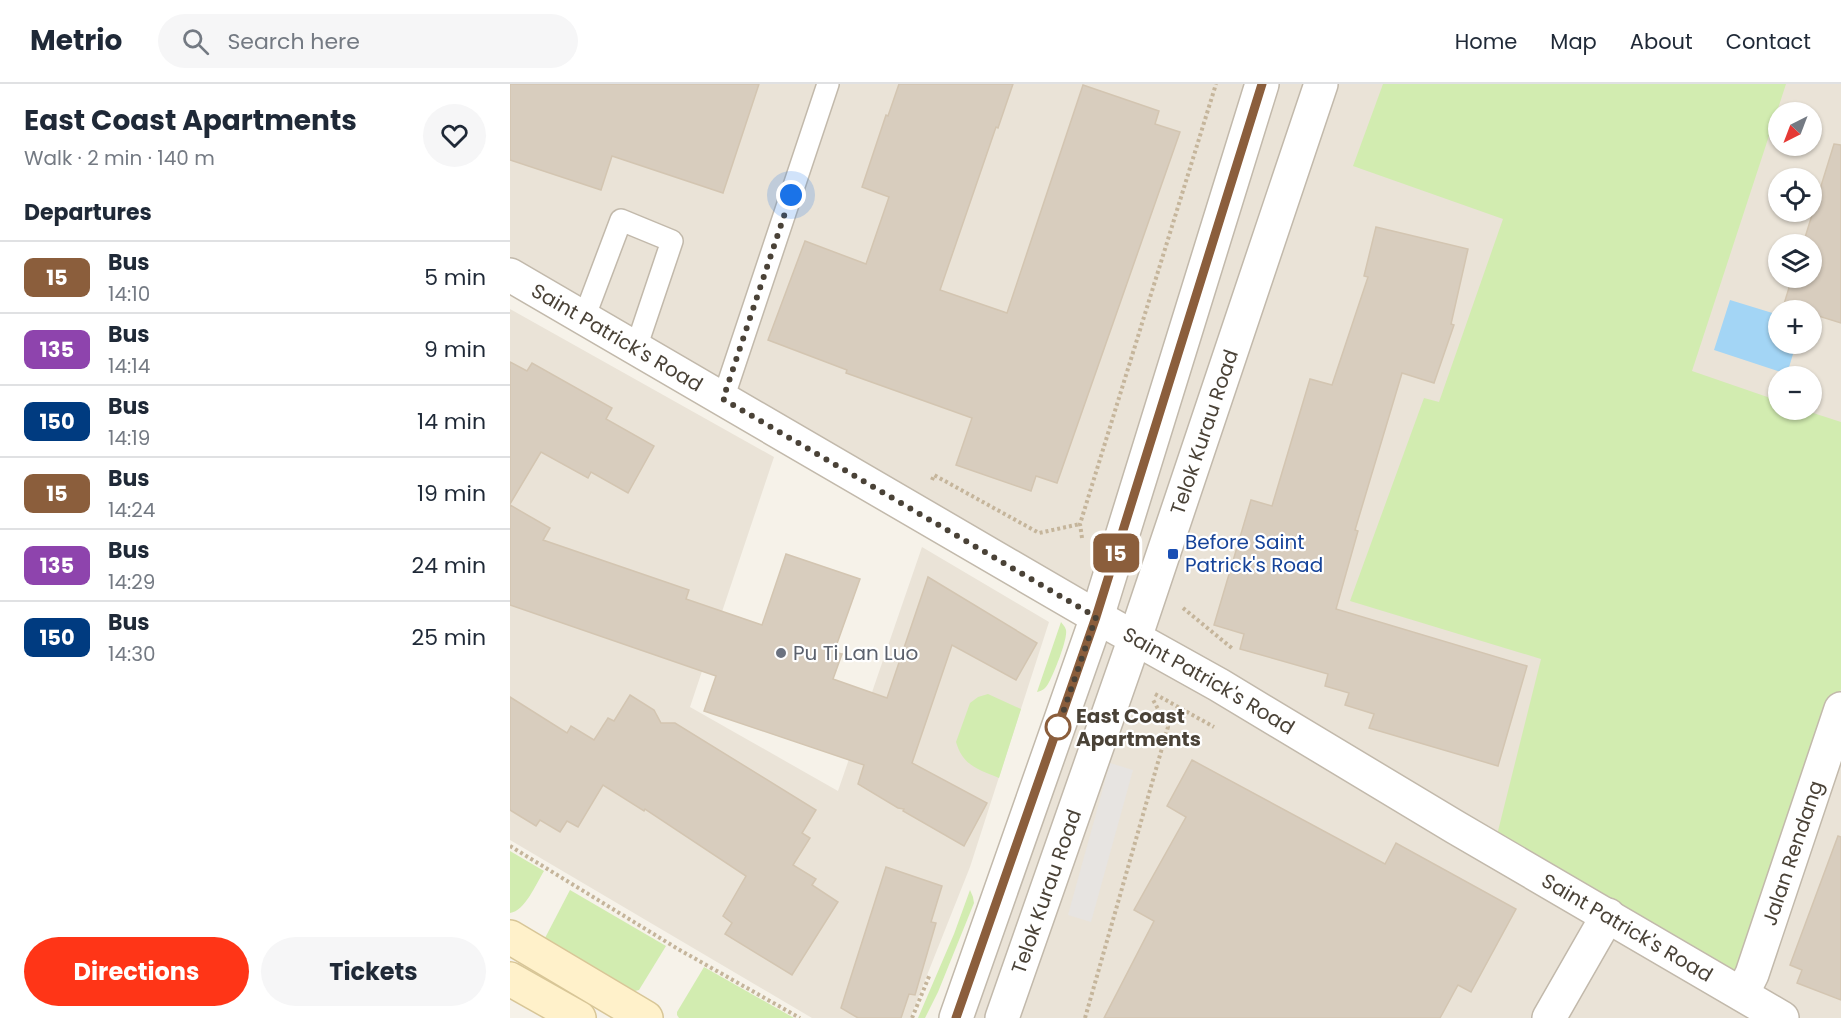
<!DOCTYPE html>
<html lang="en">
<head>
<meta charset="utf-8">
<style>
	body { margin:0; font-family:Poppins,sans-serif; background:#f6f6f7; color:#1f2937; height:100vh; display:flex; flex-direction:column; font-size:22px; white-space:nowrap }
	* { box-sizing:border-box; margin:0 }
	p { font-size:20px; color:#747a83 }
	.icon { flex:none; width:33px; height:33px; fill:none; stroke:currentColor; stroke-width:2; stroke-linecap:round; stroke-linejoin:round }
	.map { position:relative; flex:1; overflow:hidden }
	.details { display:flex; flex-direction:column; background:#fff; width:510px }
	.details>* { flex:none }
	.badge { padding:0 12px; border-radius:9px; font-size:21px; line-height:39px }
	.needle { width:39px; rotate:222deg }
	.buttons { position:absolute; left:1258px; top:18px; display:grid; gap:12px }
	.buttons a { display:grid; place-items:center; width:54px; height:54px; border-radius:50%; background:#fff; box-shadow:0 2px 4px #0004; font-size:30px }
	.you { position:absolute; width:30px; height:30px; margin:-15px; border:4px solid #fff; border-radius:50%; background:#1a73e8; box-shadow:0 0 0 9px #1a73e833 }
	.map>.badge { position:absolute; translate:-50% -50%; box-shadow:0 0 0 3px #fff }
	h2 { padding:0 24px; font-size:22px; line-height:54px }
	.round { display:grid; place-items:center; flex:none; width:63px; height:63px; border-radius:32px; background:#f6f6f7 }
	.overview { display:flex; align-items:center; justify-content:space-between; height:102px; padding:0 24px }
	h1 { font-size:28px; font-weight:700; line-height:45px }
	.button { display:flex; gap:12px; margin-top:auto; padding:12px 24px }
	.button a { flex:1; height:69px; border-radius:36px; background:#ff3517; color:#fff; font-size:24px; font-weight:700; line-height:69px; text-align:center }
	.button a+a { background:#f6f6f7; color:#1f2937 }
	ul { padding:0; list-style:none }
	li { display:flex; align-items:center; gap:18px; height:72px; padding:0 24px; border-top:2px solid #e0e1e3 }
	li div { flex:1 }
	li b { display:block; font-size:22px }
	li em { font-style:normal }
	li .badge { min-width:66px; font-weight:700; text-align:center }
	header { display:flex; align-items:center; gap:36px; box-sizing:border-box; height:84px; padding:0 30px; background:#fff; border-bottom:2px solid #e0e1e3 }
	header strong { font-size:28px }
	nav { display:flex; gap:33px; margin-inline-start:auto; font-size:21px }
	.search { width:420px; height:54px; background:#f6f6f7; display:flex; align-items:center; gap:15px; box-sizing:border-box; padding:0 21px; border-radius:33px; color:#747a83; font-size:22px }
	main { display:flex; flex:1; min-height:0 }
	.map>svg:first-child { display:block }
</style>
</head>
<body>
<header>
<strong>Metrio</strong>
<div class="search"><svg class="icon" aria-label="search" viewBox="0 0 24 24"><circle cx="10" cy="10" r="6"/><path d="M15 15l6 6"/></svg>Search here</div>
<nav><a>Home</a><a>Map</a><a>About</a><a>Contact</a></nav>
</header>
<main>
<section class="details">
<div class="overview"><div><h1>East Coast Apartments</h1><p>Walk · 2 min · 140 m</p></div><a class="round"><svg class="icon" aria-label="heart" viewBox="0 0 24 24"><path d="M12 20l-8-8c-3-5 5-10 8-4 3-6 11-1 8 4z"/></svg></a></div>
<h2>Departures</h2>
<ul>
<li><span class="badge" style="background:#8b5e3c;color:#fff">15</span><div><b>Bus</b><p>14:10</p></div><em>5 min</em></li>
<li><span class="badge" style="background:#8e44ad;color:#fff">135</span><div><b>Bus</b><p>14:14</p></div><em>9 min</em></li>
<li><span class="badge" style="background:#003b80;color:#fff">150</span><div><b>Bus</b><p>14:19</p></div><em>14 min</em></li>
<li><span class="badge" style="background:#8b5e3c;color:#fff">15</span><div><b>Bus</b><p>14:24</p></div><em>19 min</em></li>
<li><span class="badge" style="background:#8e44ad;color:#fff">135</span><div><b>Bus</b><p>14:29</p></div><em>24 min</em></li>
<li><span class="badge" style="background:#003b80;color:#fff">150</span><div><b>Bus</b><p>14:30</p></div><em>25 min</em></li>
</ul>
<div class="button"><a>Directions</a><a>Tickets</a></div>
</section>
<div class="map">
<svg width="1331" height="934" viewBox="0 0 1331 934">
	<rect width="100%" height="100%" fill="#f6f2e9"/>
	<g fill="#eae3d7" fill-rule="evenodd">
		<path d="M 0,0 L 1331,0 L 1331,934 L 461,934 L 602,536 L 0,204 ZM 1269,28 L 1302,28 L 1302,62 L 1269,62 ZM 1269,94 L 1302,94 L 1302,128 L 1269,128 ZM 1269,160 L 1302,160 L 1302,194 L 1269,194 ZM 1269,226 L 1302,226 L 1302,260 L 1269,260 ZM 1269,292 L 1302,292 L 1302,326 L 1269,326 Z"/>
		<path d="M 0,225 L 264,373 L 180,623 L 328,707 L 412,463 L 539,538 L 460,783 L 400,934 L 302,934 L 0,756 Z"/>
	</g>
	<g fill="#d2ecb0">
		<path d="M 873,0 L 1276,0 L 1182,287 L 1269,317 L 1269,326 L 1294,326 L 1331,338 L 1331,605 L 1230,897 L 983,767 L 1031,575 L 840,517 L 914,314 L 929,318 L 993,135 L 843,82 Z"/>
		<path d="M 551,538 C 553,541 555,542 556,546 C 558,555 543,592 538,600 C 535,605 532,607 527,608 Z"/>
		<path d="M 478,610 L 511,625 L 489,694 C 468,685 453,682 446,658 L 460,619 L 468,613 Z"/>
		<path d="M 0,767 L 34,787 C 26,800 15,827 0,829 Z"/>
		<path d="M 60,806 L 156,862 L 129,906 L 125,907 L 35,854 Z"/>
		<path d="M 460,806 L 463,813 L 464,819 L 428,908 L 415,934 L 408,934 L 444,850 Z"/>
		<path d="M 194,883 L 284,934 L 169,934 L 167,931 L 167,928 Z"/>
	</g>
	<path fill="#e7e4e1" d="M 600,679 L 623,686 L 581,838 L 558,831 Z"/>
	<path fill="#a3d5f5" d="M 1220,216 L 1269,231 L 1269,260 L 1286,260 L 1277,290 L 1204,266 Z"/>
	<g fill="#d8cdbe" stroke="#d3c5b1" stroke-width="1.5">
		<path d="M 0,0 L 249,0 L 213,109 L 102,72 L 91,106 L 0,76 Z"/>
		<path d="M 389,0 L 503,0 L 488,44 L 486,43 L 430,206 L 497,229 L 573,1 L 649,27 L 645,40 L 670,48 L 547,399 L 526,392 L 521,407 L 446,381 L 462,334 L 336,289 L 337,286 L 258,256 L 295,157 L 356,180 L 379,113 L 352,103 L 376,31 L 378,32 Z"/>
		<path d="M 1324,60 L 1331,61 L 1331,239 L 1302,230 L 1302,226 L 1292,226 L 1274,220 L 1282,194 L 1302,194 L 1302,160 L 1293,160 Z"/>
		<path d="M 866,143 L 958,165 L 941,240 L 944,241 L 924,299 L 892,289 L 845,446 L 848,447 L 826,525 L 1017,582 L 988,682 L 859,644 L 864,630 L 835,621 L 839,609 L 815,602 L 818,590 L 730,565 L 734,550 L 704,541 L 741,416 L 762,422 L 800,295 L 822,301 L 858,193 L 854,192 Z"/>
		<path d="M 0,278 L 17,287 L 22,279 L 102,324 L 96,335 L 144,362 L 118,409 L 81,388 L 78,394 L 31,368 L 0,420 Z"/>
		<path d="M 0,421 L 40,444 L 33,456 L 179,506 L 176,515 L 252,541 L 276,470 L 350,495 L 324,568 L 332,570 L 323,595 L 377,614 L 418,493 L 527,559 L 506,596 L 442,561 L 402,679 L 477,719 L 454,762 L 393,727 L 394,725 L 388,724 L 348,700 L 354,681 L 194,627 L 206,592 L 0,521 Z"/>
		<path d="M 120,611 L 144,626 L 151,639 L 165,639 L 306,726 L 292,749 L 300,754 L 283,781 L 306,795 L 302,801 L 328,818 L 282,891 L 215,850 L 222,839 L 213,832 L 236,792 L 135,725 L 134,727 L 93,701 L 68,743 L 57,737 L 50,748 L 30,736 L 26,742 L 0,726 L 0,613 L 57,649 L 61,642 L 84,656 L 98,634 L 104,637 Z"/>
		<path d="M 682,676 L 875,780 L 886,759 L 1006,825 L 961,908 L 948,901 L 930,934 L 594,934 L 644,837 L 624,826 L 676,733 L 657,722 Z"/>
		<path d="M 1328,752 L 1331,753 L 1331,916 L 1287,899 L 1292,886 L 1280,881 Z"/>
		<path d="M 376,783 L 432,802 L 421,838 L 426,839 L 405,911 L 399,910 L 391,934 L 348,934 L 331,924 Z"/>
	</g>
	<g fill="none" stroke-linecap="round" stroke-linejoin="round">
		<defs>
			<g id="service">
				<path d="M 74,234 L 111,136 L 162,157 L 126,264"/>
				<path d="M 213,315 L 318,0"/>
			</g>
			<g id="minor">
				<path id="s1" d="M 0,191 L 587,533 L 709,601 L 945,743 L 1272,934"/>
				<path id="s2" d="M 1232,910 L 1242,890 L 1331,625"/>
				<path d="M 1039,934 L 1098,831"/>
			</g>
			<g id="tertiary">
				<path d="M 446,934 L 587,533 L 752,0"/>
				<path id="s3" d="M 492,934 L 625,554 L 811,0"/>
			</g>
			<g id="secondary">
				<path d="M 0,853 L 136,934"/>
				<path d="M 0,895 L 69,934"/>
			</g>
		</defs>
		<use href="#service" stroke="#c2b9ab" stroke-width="24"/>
		<use href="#minor" stroke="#c2b9ab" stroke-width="36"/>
		<use href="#tertiary" stroke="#c2b9ab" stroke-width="36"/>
		<use href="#secondary" stroke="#d8c697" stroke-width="36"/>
		<g stroke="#c5b59b" stroke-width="4" stroke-dasharray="3 3" stroke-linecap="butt">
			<path d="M 422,396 L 424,391 L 529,449 L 570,440"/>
			<path d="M 572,454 L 570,440 L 706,0"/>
			<path d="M 673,524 L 723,565"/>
			<path d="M 645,610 L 704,643"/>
			<path d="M 0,762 L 168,865 L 290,934"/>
			<path d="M 402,934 L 420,890"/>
			<path d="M 575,934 L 658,643 L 642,614"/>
		</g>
		<use href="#service" stroke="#fff" stroke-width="21"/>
		<use href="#minor" stroke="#fff" stroke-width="33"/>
		<use href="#tertiary" stroke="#fff" stroke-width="33"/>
		<use href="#secondary" stroke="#fff1ca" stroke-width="33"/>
	</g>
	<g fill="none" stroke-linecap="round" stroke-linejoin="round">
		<defs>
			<path id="line" d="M 446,934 L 586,533 L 752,0"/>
		</defs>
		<use href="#line" stroke="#fff" stroke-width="14"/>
		<use href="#line" stroke="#8b5e3c" stroke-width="9"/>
		<path stroke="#4a4237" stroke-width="6" stroke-dasharray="0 10.8" d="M 281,111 L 213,315 L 586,533 L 548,643"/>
	</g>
	<rect fill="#1a4fb4" stroke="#fff" stroke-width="2" x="657" y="464" width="12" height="12" rx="3"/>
	<circle fill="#6b7280" stroke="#fff" stroke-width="2" cx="271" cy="569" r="6"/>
	<circle fill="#fff" stroke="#8b5e3c" stroke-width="3" cx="548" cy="643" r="12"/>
	<g text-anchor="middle" stroke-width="4.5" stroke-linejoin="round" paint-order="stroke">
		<g font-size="20" fill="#4a4237" stroke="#fff">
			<text dy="7" stroke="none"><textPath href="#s1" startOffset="124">Saint Patrick's Road</textPath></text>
			<text dy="7" stroke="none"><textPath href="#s3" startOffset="620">Telok Kurau Road</textPath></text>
			<text dy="7" stroke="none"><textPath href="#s1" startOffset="808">Saint Patrick's Road</textPath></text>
			<text dy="7" stroke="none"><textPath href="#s2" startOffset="150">Jalan Rendang</textPath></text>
			<text dy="7" stroke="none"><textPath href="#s3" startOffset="134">Telok Kurau Road</textPath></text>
			<text dy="7" stroke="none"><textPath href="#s1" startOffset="1294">Saint Patrick's Road</textPath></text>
		</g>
		<g font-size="20" fill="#164399" stroke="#fff" text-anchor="start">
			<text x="675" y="465">Before Saint<tspan x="675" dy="23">Patrick's Road</tspan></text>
		</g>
		<g font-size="20" fill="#5b616d" stroke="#fff" text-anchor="start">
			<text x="283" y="576">Pu Ti Lan Luo</text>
		</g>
		<g font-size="20" font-weight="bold" fill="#4a4237" stroke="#fff" text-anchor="start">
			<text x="566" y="639">East Coast<tspan x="566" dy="23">Apartments</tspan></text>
		</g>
	</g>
</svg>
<div class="buttons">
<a><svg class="needle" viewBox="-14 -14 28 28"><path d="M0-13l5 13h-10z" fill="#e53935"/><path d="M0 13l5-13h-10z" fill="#747a83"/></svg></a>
<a><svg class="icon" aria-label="locate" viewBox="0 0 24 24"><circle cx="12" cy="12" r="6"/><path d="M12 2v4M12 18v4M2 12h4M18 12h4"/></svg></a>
<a><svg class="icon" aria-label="layers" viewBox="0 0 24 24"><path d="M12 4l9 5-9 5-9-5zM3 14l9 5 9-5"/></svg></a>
<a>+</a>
<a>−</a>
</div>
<div class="you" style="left:281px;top:111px"></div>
<b class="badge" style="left:606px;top:469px;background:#8b5e3c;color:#fff">15</b>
</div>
</main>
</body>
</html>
